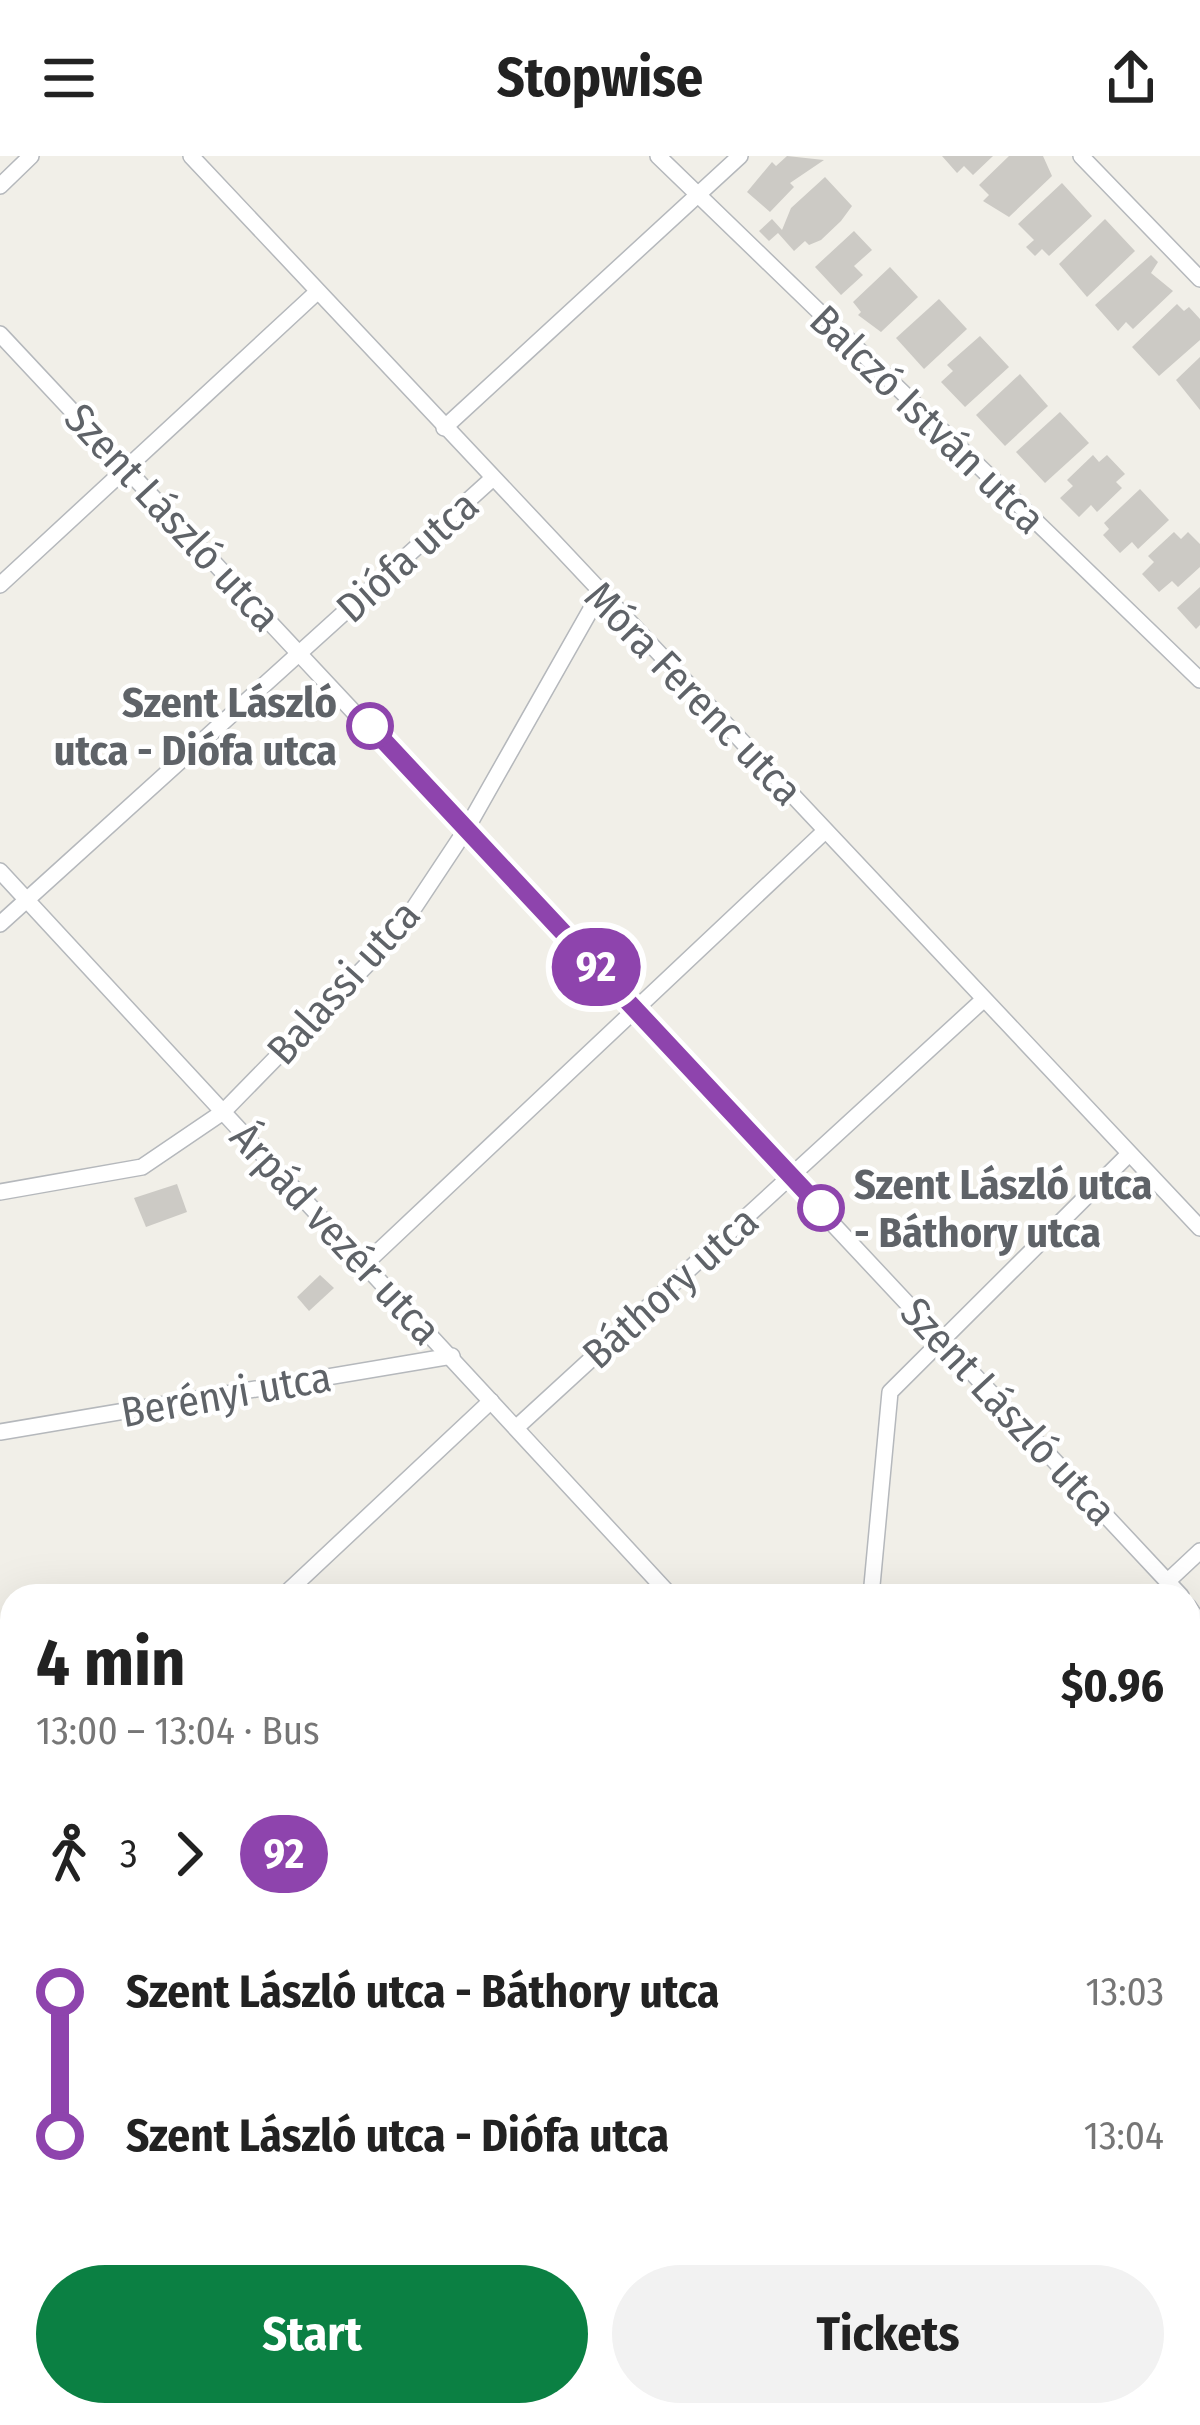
<!DOCTYPE html>
<html lang="en">
<head>
<meta charset="utf-8">
<style>
	body { margin:0; font-family:"Fira Sans Condensed",sans-serif; background:#f2f2f2; color:#222; height:100vh; display:flex; flex-direction:column; font-size:45px; white-space:nowrap }
	* { box-sizing:border-box; margin:0 }
	p { font-size:39px; color:#767676 }
	.icon { flex:none; width:66px; height:66px; fill:none; stroke:currentColor; stroke-width:2; stroke-linecap:round; stroke-linejoin:round }
	.map { position:relative; flex:1; overflow:hidden }
	.drawer { position:absolute; left:0px; top:1428px; width:1200px; height:843px; display:flex; flex-direction:column; background:#fff; border-radius:36px 36px 0 0; box-shadow:0 12px 48px #0002 }
	.drawer>* { flex:none }
	.badge { padding:0 24px; border-radius:39px; font-size:42px; line-height:78px }
	.map>.badge { position:absolute; translate:-50% -50%; box-shadow:0 0 0 6px #fff }
	.legs { display:flex; align-items:center; gap:18px; height:132px; padding:0 36px; font-size:39px }
	.legs p { margin-inline-start:auto }
	.summary { display:flex; align-items:center; justify-content:space-between; height:204px; padding:0 36px }
	h1 { font-size:66px; font-weight:700; line-height:90px }
	.primary-button { display:flex; gap:24px; margin-top:auto; padding:24px 36px }
	.primary-button a { flex:1; height:138px; border-radius:72px; background:#0b8043; color:#fff; font-size:48px; font-weight:700; line-height:138px; text-align:center }
	.primary-button a+a { background:#f2f2f2; color:#222 }
	ul { padding:0 36px; list-style:none }
	li { display:flex; align-items:center; gap:42px; height:144px; font-size:45px }
	li i { display:grid; place-items:center; width:18px; height:100%; margin:0 15px; background:currentColor }
	li i::after { content:''; width:30px; height:30px; margin:-15px; border:9px solid; border-radius:50%; background:#fff }
	li p { margin-inline-start:auto }
	li:first-child i { background:linear-gradient(#0000 50%,currentColor 0) }
	li:last-child i { background:linear-gradient(currentColor 50%,#0000 0) }
	header { display:flex; justify-content:space-between; align-items:center; height:156px; padding:0 36px; background:#fff; font-size:54px; font-weight:700 }
	.map>svg:first-child { display:block }
</style>
</head>
<body>
<header><svg class="icon" aria-label="menu" viewBox="0 0 24 24"><path d="M4 6h16M4 12h16M4 18h16"/></svg>Stopwise<svg class="icon" aria-label="share" viewBox="0 0 24 24"><path d="M12 15V3M7 8l5-5 5 5M5 13v7h14v-7"/></svg></header>
<div class="map">
<svg width="1200" height="2269" viewBox="0 0 1200 2269">
	<rect width="100%" height="100%" fill="#f1efe8"/>
	<g fill="#cccac5">
		<path d="M 787,0 L 824,4 L 790,27 L 794,31 L 770,56 L 747,36 L 772,6 L 776,10 Z"/>
		<path d="M 942,0 L 993,0 L 973,19 L 964,10 L 957,17 Z"/>
		<path d="M 1009,0 L 1043,0 L 1052,20 L 1009,61 L 983,45 L 989,39 L 979,29 Z"/>
		<path d="M 825,21 L 852,50 L 841,65 L 821,84 L 809,89 L 805,85 L 794,95 L 778,77 L 769,85 L 759,75 L 772,63 L 782,74 L 791,52 Z"/>
		<path d="M 1062,27 L 1092,60 L 1049,100 L 1042,93 L 1035,100 L 1026,91 L 1034,84 L 1018,68 Z"/>
		<path d="M 1105,63 L 1135,95 L 1087,141 L 1059,108 Z"/>
		<path d="M 854,75 L 872,94 L 854,110 L 863,119 L 841,139 L 815,111 Z"/>
		<path d="M 1151,99 L 1158,106 L 1151,117 L 1173,135 L 1133,173 L 1126,166 L 1118,175 L 1095,149 Z"/>
		<path d="M 890,111 L 918,141 L 881,176 L 858,159 L 861,156 L 853,146 Z"/>
		<path d="M 939,143 L 967,173 L 924,213 L 896,182 Z"/>
		<path d="M 1177,148 L 1184,155 L 1189,151 L 1200,163 L 1200,184 L 1159,220 L 1132,191 Z"/>
		<path d="M 980,180 L 1009,211 L 965,251 L 941,226 L 953,215 L 947,209 Z"/>
		<path d="M 1200,201 L 1200,254 L 1176,224 Z"/>
		<path d="M 1020,218 L 1048,250 L 1005,290 L 976,259 Z"/>
		<path d="M 1060,256 L 1089,287 L 1045,327 L 1016,296 Z"/>
		<path d="M 1093,299 L 1099,306 L 1107,299 L 1125,318 L 1116,326 L 1122,332 L 1097,356 L 1091,349 L 1079,361 L 1060,342 L 1073,330 L 1067,324 Z"/>
		<path d="M 1140,333 L 1169,364 L 1138,393 L 1132,386 L 1120,397 L 1103,379 L 1109,373 L 1104,367 Z"/>
		<path d="M 1174,376 L 1181,383 L 1188,376 L 1200,388 L 1200,411 L 1178,431 L 1172,425 L 1159,436 L 1142,418 L 1154,406 L 1148,400 Z"/>
		<path d="M 1200,431 L 1200,469 L 1196,473 L 1177,452 Z"/>
		<path d="M 177,1028 L 187,1056 L 146,1071 L 134,1042 Z"/>
		<path d="M 320,1119 L 334,1132 L 309,1155 L 297,1141 Z"/>
		<path d="M 1188,2075 L 1200,2104 L 1200,2121 L 1188,2125 Z"/>
	</g>
	<g fill="none" stroke-linecap="round" stroke-linejoin="round">
		<defs>
			<g id="street">
				<path d="M 191,0 L 1200,1072"/>
				<path d="M 658,0 L 1200,524"/>
				<path d="M 1081,0 L 1200,123"/>
				<path d="M 0,30 L 31,0"/>
				<path d="M 0,178 L 1181,1440"/>
				<path d="M 444,272 L 740,0"/>
				<path d="M 0,429 L 317,136"/>
				<path d="M 0,715 L 671,1440"/>
				<path d="M 0,768 L 493,322"/>
				<path d="M 0,1036 L 142,1011 L 223,956 L 396,779 L 467,672 L 599,439"/>
				<path d="M 366,1107 L 825,675"/>
				<path d="M 517,1271 L 983,844"/>
				<path d="M 0,1276 L 452,1200"/>
				<path d="M 1169,1424 L 1200,1395"/>
				<path d="M 283,1440 L 491,1245"/>
				<path d="M 871,1440 L 890,1236 L 1129,998"/>
				<path d="M 1188,1450 L 1200,1467"/>
				<path d="M 0,1564 L 12,1572"/>
				<path d="M 0,1686 L 12,1679"/>
				<path d="M 1188,1733 L 1200,1716"/>
				<path d="M 0,1954 L 12,1947"/>
				<path d="M 1188,1971 L 1200,1984"/>
				<path d="M 1188,2060 L 1200,2055"/>
				<path d="M 1188,2211 L 1200,2200"/>
				<path d="M 367,2259 L 373,2269"/>
				<path d="M 507,2259 L 513,2269"/>
				<path d="M 777,2259 L 784,2269"/>
				<path d="M 1099,2259 L 1116,2269"/>
				<path d="M 464,2269 L 480,2259"/>
				<path d="M 1126,2269 L 1136,2259"/>
			</g>
		</defs>
		<use href="#street" stroke="#b5b8bc" stroke-width="18"/>
		<path stroke="#9cc7a9" stroke-width="3" stroke-dasharray="12 6" stroke-linecap="butt" d="M 1185,2261 L 1191,2269"/>
		<use href="#street" stroke="#fff" stroke-width="15"/>
		<g stroke="#b6b7b8" stroke-width="3">
			<path d="M 1188,2233 L 1200,2222"/>
			<path d="M 1167,2269 L 1178,2259"/>
		</g>
	</g>
	<g fill="none" stroke-linecap="round" stroke-linejoin="round">
		<defs>
			<path id="line-1" d="M 370,570 L 821,1052"/>
		</defs>
		<use href="#line-1" stroke="#fff" stroke-width="27"/>
		<use href="#line-1" stroke="#8e44ad" stroke-width="18"/>
	</g>
	<g fill="#fff" stroke="#8e44ad" stroke-width="6">
		<circle cx="370" cy="570" r="21"/>
		<circle cx="821" cy="1052" r="21"/>
	</g>
	<g text-anchor="middle" stroke-width="9" stroke-linejoin="round" paint-order="stroke">
		<g font-size="42" fill="#5f6368" stroke="#fff">
			<text transform="translate(928 263) rotate(44)" y="15">Balczó István utca</text>
			<text transform="translate(173 361) rotate(47)" y="15">Szent László utca</text>
			<text transform="translate(407 400) rotate(-42)" y="15">Diófa utca</text>
			<text transform="translate(694 537) rotate(46)" y="15">Móra Ferenc utca</text>
			<text transform="translate(343 826) rotate(-48)" y="15">Balassi utca</text>
			<text transform="translate(336 1077) rotate(47)" y="15">Árpád vezér utca</text>
			<text transform="translate(670 1131) rotate(-42)" y="15">Báthory utca</text>
			<text transform="translate(226 1238) rotate(-10)" y="15">Berényi utca</text>
			<text transform="translate(1009 1255) rotate(47)" y="15">Szent László utca</text>
		</g>
		<g font-size="42" font-weight="bold" fill="#5f6368" stroke="#fff" text-anchor="end">
			<text x="337" y="561">Szent László<tspan x="337" dy="48">utca - Diófa utca</tspan></text>
			<text x="854" y="1043" text-anchor="start">Szent László utca<tspan x="854" dy="48">- Báthory utca</tspan></text>
		</g>
	</g>
</svg>
<b class="badge" style="left:596px;top:811px;background:#8e44ad;color:#fff">92</b>
<section class="drawer">
<div class="summary"><div><h1>4 min</h1><p>13:00 – 13:04 · Bus</p></div><b>$0.96</b></div>
<div class="legs"><svg class="icon" aria-label="walk" viewBox="0 0 24 24"><circle cx="13" cy="4" r="2"/><path d="M13 8l-2 6 4 7M11 14l-3 7M7 12l3-4h3l4 4"/></svg>3<svg class="icon" aria-label="forward" viewBox="0 0 24 24"><path d="M9 5l7 7-7 7"/></svg><b class="badge" style="background:#8e44ad;color:#fff">92</b></div>
<ul>
<li><i style="color:#8e44ad"></i><b>Szent László utca - Báthory utca</b><p>13:03</p></li>
<li><i style="color:#8e44ad"></i><b>Szent László utca - Diófa utca</b><p>13:04</p></li>
</ul>
<div class="primary-button"><a>Start</a><a>Tickets</a></div>
</section>
</div>
</body>
</html>
